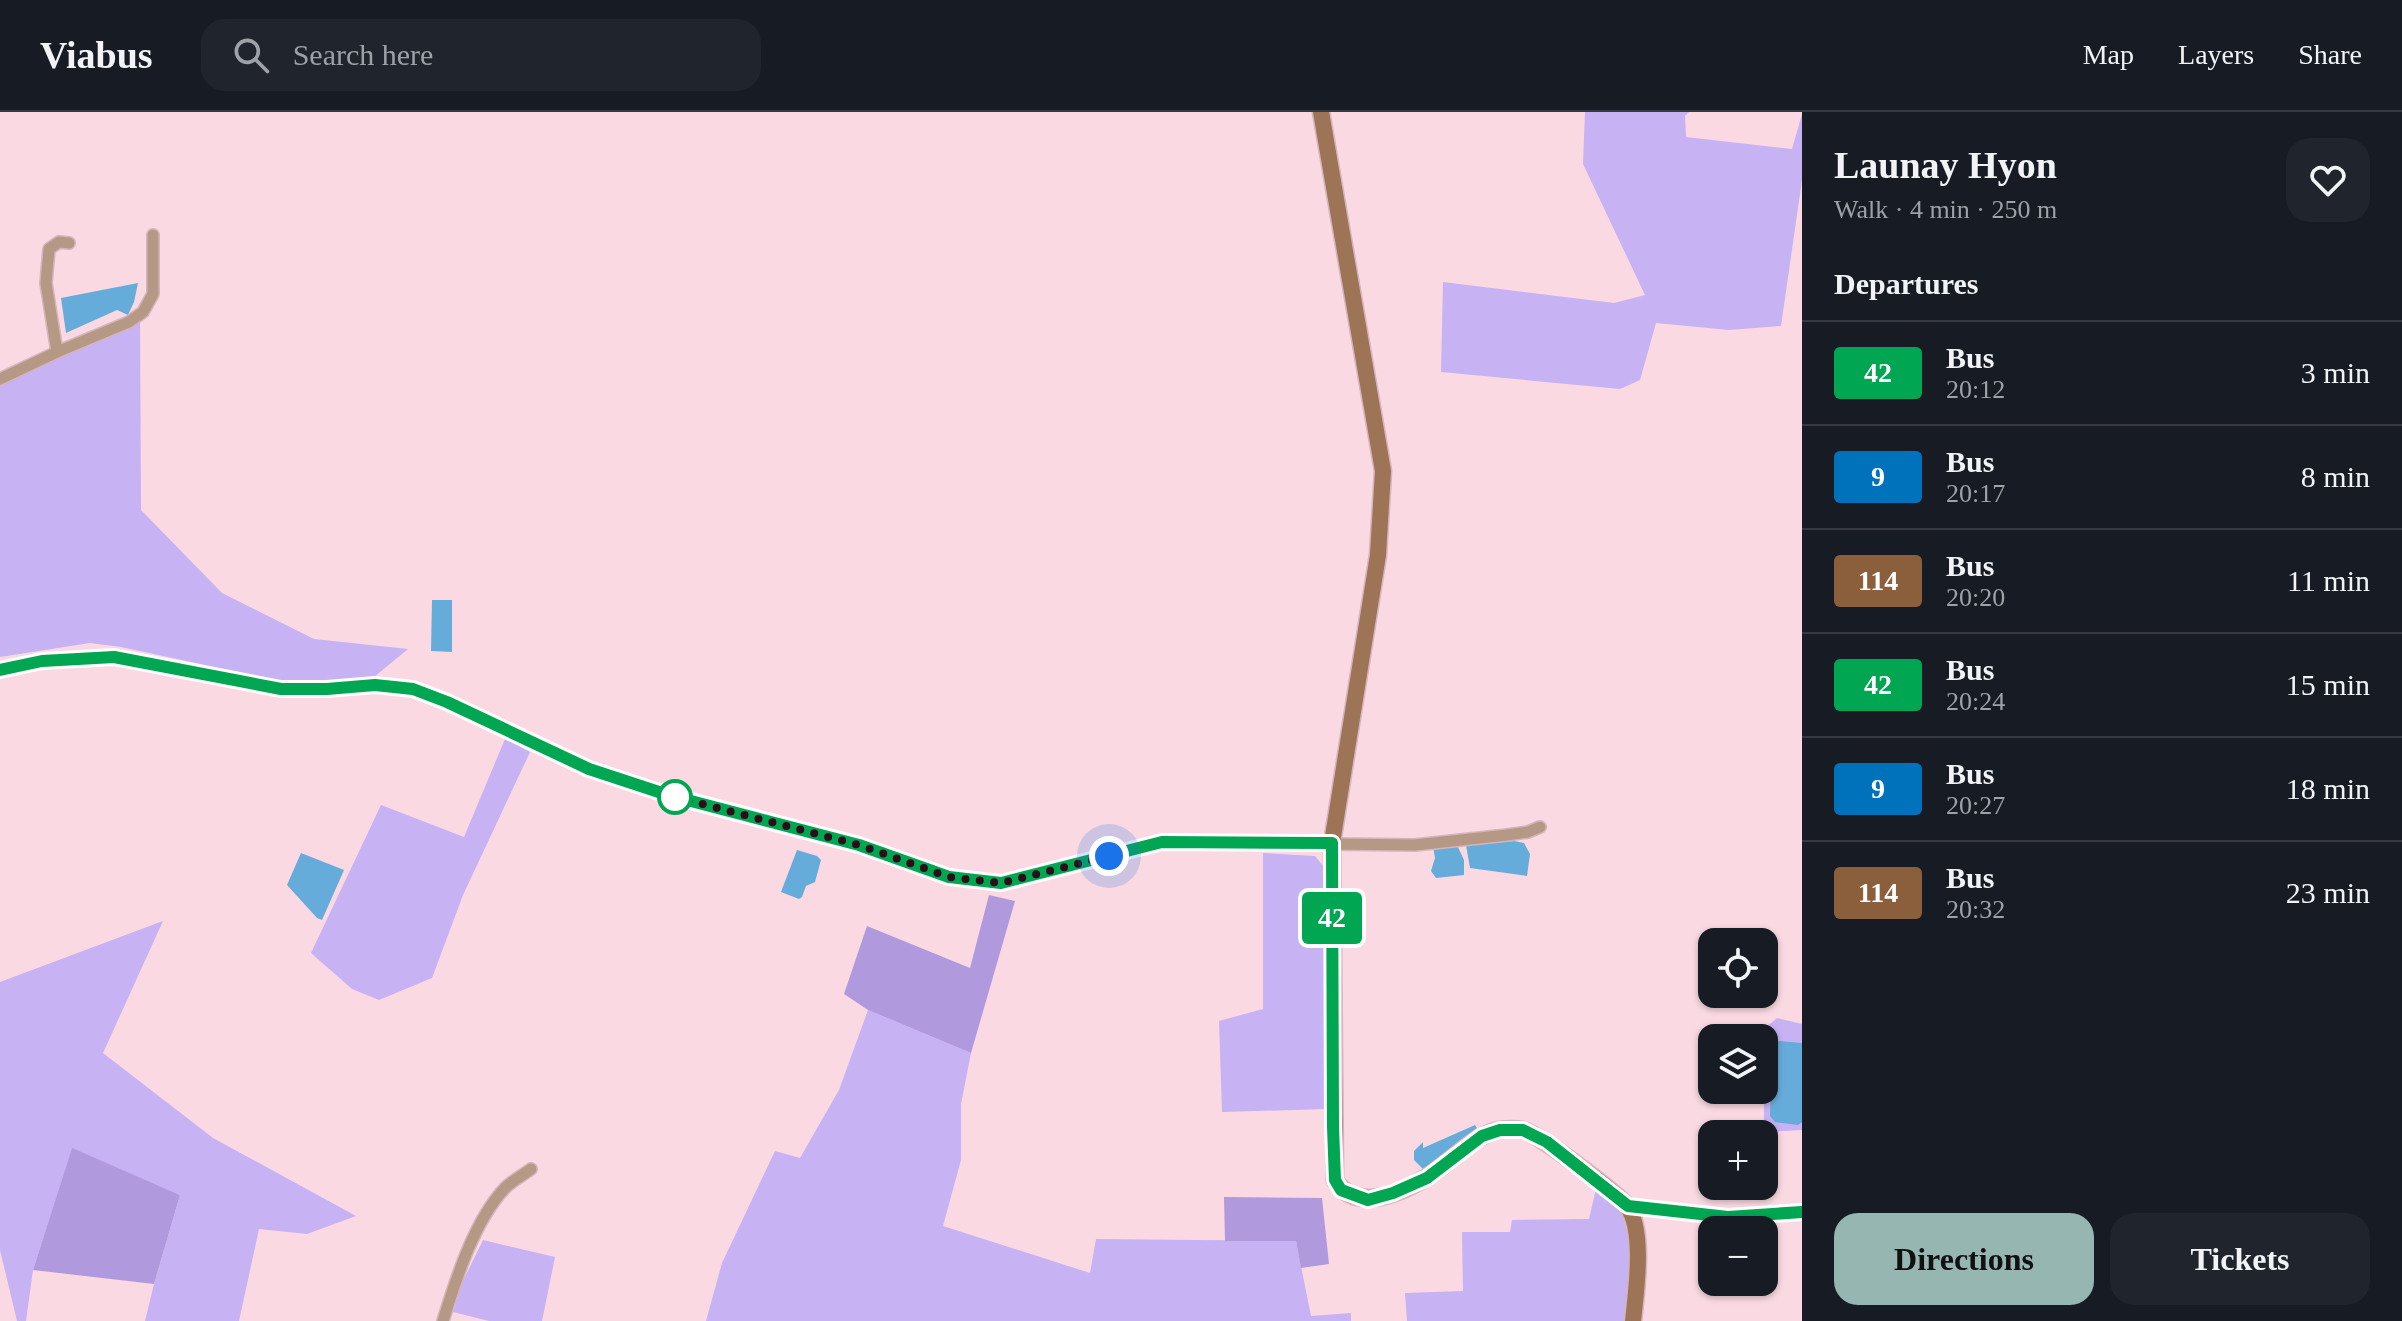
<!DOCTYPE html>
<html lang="en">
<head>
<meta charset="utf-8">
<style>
	body { margin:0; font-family:Georgia,serif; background:#20242c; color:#f1f3f6; height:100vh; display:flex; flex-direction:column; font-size:30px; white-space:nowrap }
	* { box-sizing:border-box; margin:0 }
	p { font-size:26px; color:#9ea1a6 }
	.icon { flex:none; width:44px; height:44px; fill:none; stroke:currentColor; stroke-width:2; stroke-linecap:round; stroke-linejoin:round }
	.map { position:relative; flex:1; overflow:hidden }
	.sheet { display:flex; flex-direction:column; background:#171b24; width:600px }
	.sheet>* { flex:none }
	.badge { padding:0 16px; border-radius:6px; font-size:28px; line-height:52px }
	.controls { position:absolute; left:1698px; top:816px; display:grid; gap:16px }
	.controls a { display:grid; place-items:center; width:80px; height:80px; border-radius:16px; background:#171b24; box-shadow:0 2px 6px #0004; font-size:40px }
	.you { position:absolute; width:40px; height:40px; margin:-20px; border:6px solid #fff; border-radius:50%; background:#1a73e8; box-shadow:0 0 0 12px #1a73e833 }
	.map>.badge { position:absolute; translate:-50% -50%; box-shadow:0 0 0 4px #fff }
	h2 { padding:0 32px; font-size:30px; line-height:72px }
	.round { display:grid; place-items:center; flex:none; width:84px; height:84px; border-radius:24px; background:#20242c }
	.head { display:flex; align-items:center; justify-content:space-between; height:136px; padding:0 32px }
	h1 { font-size:38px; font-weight:800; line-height:60px }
	.action { display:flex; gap:16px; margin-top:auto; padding:16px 32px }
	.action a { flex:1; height:92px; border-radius:24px; background:#96b6b2; color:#111; font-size:32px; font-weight:800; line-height:92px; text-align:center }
	.action a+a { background:#20242c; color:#f1f3f6 }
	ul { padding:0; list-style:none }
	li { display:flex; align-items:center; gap:24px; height:104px; padding:0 32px; border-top:2px solid #363941 }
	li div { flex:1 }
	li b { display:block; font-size:30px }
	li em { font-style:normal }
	li .badge { min-width:88px; font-weight:700; text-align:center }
	header { display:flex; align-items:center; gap:48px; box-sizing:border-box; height:112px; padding:0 40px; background:#171b24; border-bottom:2px solid #363941 }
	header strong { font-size:38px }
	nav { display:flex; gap:44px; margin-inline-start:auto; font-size:28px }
	.search { width:560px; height:72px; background:#20242c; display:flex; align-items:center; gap:20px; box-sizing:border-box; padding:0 28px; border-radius:24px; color:#9ea1a6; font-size:30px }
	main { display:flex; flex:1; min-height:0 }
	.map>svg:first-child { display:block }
</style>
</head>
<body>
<header>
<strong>Viabus</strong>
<div class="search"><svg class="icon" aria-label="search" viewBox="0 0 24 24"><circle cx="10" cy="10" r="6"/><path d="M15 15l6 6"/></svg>Search here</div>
<nav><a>Map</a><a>Layers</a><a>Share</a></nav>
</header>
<main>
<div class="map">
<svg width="1802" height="1209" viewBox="0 0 1802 1209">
	<rect width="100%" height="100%" fill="#fad9e2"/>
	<g fill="#c7b2f4">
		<path d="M 1585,0 L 1689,0 L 1685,4 L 1686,25 L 1792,37 L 1802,2 L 1802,68 L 1781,214 L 1729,218 L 1656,211 L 1640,268 L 1620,277 L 1441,260 L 1443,170 L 1614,191 L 1645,183 L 1583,52 Z"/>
		<path d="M 140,208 L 141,398 L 222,481 L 314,527 L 408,537 L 374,565 L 305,571 L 280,569 L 121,535 L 90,531 L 0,545 L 0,271 Z"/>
		<path d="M 505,627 L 530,640 L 463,783 L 432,866 L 379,888 L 352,877 L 311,841 L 381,693 L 464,725 Z"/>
		<path d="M 1263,741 L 1315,744 L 1325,756 L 1327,997 L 1222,1000 L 1219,909 L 1263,897 Z"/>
		<path d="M 163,809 L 103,941 L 213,1026 L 356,1104 L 307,1122 L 259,1117 L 239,1209 L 145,1209 L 154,1172 L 180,1083 L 72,1037 L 33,1158 L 26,1209 L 17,1209 L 0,1138 L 0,870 Z"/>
		<path d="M 868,898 L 971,941 L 961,992 L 961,1048 L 943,1114 L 1090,1161 L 1096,1127 L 1296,1129 L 1311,1204 L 1351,1201 L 1351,1209 L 706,1209 L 722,1151 L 775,1039 L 800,1046 L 839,978 Z"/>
		<path d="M 1777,906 L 1802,912 L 1802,1018 L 1764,1020 L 1764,917 Z"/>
		<path d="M 1596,1077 L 1621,1099 L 1633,1137 L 1629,1209 L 1407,1209 L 1405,1181 L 1463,1179 L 1462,1120 L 1510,1120 L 1512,1108 L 1589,1107 Z"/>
		<path d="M 483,1128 L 555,1145 L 542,1209 L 489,1209 L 453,1200 L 462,1171 Z"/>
	</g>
	<g fill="#b099dd">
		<path d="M 989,783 L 1015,789 L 971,941 L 868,898 L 844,882 L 867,814 L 970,856 Z"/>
		<path d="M 72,1036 L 180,1083 L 154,1172 L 33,1158 Z"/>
		<path d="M 1224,1085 L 1322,1086 L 1329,1152 L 1301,1156 L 1296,1129 L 1225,1129 Z"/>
	</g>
	<g fill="#66acda">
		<path d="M 138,171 L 134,190 L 128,203 L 117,198 L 66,221 L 61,186 Z"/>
		<path d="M 432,488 L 452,488 L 452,540 L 431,539 Z"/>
		<path d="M 1514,729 L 1524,731 L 1530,742 L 1527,764 L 1470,756 L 1466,733 Z"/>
		<path d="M 1457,733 L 1464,748 L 1464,763 L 1436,766 L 1431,759 L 1435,746 L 1433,734 Z"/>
		<path d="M 797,738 L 817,744 L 821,748 L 815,770 L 806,774 L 802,785 L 799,787 L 781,780 Z"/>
		<path d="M 301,741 L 344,758 L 322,808 L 317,806 L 287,773 Z"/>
		<path d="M 1779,929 L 1802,931 L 1802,1010 L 1798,1013 L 1775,1010 L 1770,1004 L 1771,973 L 1777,968 L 1770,961 L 1770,932 Z"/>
		<path d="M 1475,1013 L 1477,1016 L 1423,1057 L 1414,1048 L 1414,1039 L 1423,1030 L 1423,1036 Z"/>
	</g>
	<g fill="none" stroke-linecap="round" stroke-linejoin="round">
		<defs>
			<g id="street">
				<path d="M 57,240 L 46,171 L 49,137 L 59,130 L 69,131"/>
				<path d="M 0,267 L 57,240 L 129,210 L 143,200 L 153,182 L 153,123"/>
				<path d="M 0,558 L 42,549 L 114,545 L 281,577 L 327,577 L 375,573 L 413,577 L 447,590 L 589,657 L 668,683 L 859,733 L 949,765 L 1001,771 L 1162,730 L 1415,733 L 1507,723 L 1528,720 L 1540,715"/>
				<path d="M 1628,1094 L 1728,1105 L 1802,1100"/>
				<path d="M 443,1209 C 456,1167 474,1109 505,1076 C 512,1069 523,1063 531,1057"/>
			</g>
			<path id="secondary" d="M 1321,0 L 1383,359 L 1378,443 L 1332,731 L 1335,1068 C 1355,1101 1400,1082 1427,1065 C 1451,1051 1471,1024 1499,1018 C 1505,1017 1517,1017 1523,1018 C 1537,1021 1618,1082 1627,1094 C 1645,1118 1636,1180 1633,1209"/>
		</defs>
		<use href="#street" stroke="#d5b4be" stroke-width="14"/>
		<use href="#secondary" stroke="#d5b4be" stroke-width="19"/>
		<use href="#street" stroke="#b59984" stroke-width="11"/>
		<use href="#secondary" stroke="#9d7556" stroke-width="16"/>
	</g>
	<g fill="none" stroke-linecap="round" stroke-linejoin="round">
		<defs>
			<path id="line" d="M 0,558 L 42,549 L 114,545 L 281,577 L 327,577 L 375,573 L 413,577 L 447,590 L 589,657 L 668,683 L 859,733 L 949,765 L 1001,771 L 1162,730 L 1332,731 L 1333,1015 L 1335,1068 L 1341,1078 L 1368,1088 L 1393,1081 L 1427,1066 L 1482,1024 L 1500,1018 L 1523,1018 L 1547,1030 L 1628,1094 L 1728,1105 L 1802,1100"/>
		</defs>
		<use href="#line" stroke="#fff" stroke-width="18"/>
		<use href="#line" stroke="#00a651" stroke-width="12"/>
		<path stroke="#2b0e19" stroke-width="8" stroke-dasharray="0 14.4" d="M 675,685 L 668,683 L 859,733 L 949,765 L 1001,771 L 1109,744"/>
	</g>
	<circle fill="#fff" stroke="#00a651" stroke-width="4" cx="675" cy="685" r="16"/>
</svg>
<div class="controls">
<a><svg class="icon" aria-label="locate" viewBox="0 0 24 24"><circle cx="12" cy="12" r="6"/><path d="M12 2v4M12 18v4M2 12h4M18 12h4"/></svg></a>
<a><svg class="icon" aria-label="layers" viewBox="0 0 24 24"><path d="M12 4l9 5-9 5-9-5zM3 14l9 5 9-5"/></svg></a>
<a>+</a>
<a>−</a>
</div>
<div class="you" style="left:1109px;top:744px"></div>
<b class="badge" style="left:1332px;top:806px;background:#00a651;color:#fff">42</b>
</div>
<section class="sheet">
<div class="head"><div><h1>Launay Hyon</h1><p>Walk · 4 min · 250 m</p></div><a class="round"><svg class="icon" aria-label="heart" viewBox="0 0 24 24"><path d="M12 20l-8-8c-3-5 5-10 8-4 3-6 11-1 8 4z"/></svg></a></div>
<h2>Departures</h2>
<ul>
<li><span class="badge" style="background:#00a651;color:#fff">42</span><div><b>Bus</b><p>20:12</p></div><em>3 min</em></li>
<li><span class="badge" style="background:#0072bc;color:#fff">9</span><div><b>Bus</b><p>20:17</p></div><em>8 min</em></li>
<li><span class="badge" style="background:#8b5e3c;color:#fff">114</span><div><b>Bus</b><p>20:20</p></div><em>11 min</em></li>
<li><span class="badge" style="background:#00a651;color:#fff">42</span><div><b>Bus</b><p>20:24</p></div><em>15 min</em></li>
<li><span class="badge" style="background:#0072bc;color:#fff">9</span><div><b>Bus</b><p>20:27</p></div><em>18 min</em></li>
<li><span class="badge" style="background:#8b5e3c;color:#fff">114</span><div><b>Bus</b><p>20:32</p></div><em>23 min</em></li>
</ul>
<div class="action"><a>Directions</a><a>Tickets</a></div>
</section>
</main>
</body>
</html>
